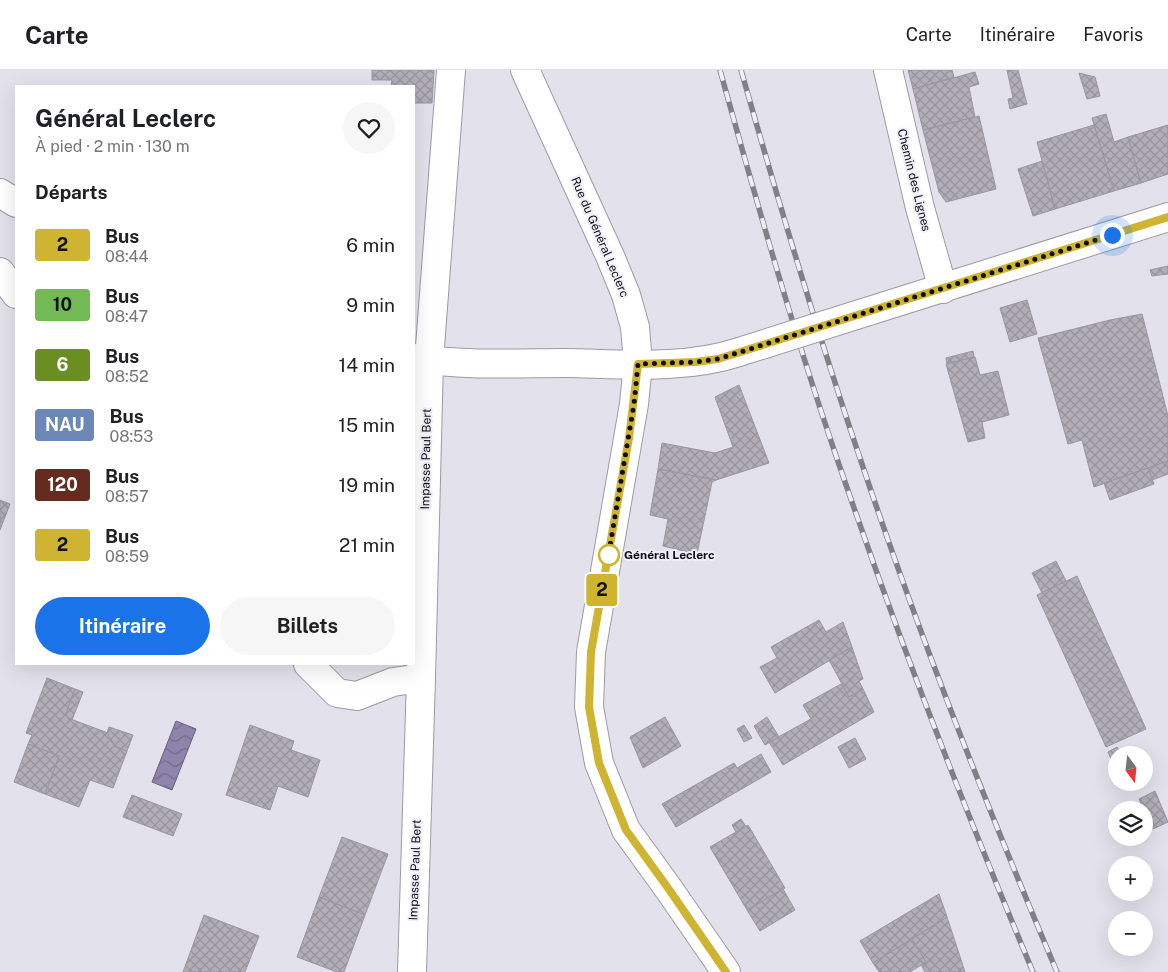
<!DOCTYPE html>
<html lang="fr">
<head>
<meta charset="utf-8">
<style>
	body { margin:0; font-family:"Public Sans",sans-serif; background:#f6f6f6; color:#202124; height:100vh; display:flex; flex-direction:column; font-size:19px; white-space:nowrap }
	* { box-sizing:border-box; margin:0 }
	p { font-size:16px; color:#757577 }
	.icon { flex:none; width:28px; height:28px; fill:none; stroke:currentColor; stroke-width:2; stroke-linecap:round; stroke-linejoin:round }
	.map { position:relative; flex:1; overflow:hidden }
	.details { position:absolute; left:15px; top:15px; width:400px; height:580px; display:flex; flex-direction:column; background:#fff; border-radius:0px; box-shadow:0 5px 20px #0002 }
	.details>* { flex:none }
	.badge { padding:0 10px; border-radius:4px; font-size:18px; line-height:32px }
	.needle { width:32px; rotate:165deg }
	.controls { position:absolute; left:1108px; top:676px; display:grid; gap:10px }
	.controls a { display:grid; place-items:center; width:45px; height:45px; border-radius:50%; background:#fff; box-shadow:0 5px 20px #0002; font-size:25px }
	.you { position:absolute; width:25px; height:25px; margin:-12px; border:4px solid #fff; border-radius:50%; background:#1a73e8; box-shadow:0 0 0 8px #1a73e833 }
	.map>.badge { position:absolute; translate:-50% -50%; box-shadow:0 0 0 2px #fff }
	h2 { padding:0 20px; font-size:19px; line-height:45px }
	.round { display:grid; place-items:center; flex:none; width:52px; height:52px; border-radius:26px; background:#f6f6f6 }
	.head { display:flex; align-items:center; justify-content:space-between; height:85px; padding:0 20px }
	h1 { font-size:24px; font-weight:700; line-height:38px }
	.action { display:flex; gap:10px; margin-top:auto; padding:10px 20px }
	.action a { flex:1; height:58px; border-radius:30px; background:#1a73e8; color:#fff; font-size:20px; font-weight:700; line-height:58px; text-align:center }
	.action a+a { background:#f6f6f6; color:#202124 }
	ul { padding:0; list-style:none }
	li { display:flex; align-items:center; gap:15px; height:60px; padding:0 20px }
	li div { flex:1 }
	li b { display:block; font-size:19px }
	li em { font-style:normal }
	li .badge { min-width:55px; font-weight:700; text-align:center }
	header { display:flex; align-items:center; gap:30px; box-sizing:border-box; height:70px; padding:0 25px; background:#fff; border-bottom:1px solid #e0e0e0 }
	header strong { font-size:24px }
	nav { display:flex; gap:28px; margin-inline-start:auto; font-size:18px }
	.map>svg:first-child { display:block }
</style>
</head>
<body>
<header>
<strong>Carte</strong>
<nav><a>Carte</a><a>Itinéraire</a><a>Favoris</a></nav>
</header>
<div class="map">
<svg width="1168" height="902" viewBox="0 0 1168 902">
	<defs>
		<pattern id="water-waves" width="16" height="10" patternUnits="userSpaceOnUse" patternTransform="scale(1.25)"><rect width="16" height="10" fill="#8f84ac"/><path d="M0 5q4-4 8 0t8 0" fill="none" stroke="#736a8b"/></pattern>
		<pattern id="building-cross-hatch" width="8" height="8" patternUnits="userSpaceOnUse" patternTransform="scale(1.25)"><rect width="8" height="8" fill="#b1aeb8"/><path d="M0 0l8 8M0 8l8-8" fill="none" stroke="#97949d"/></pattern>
	</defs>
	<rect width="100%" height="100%" fill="#e3e1eb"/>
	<path fill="url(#water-waves)" stroke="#68607d" d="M 176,651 L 196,659 L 172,720 L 152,712 Z"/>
	<g fill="url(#building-cross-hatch)" stroke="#9896a0">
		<path d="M 372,0 L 434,0 L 432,33 L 414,33 L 414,16 L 391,16 L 392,10 L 372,10 Z"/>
		<path d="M 908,0 L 952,0 L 954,7 L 913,19 Z"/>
		<path d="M 1007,0 L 1018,0 L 1027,34 L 1010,39 L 1008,29 L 1013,28 Z"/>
		<path d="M 975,2 L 979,14 L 969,17 L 975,47 L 923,60 L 913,19 Z"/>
		<path d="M 1079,3 L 1095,7 L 1100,26 L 1087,29 Z"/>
		<path d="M 1106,44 L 1114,72 L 1128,67 L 1141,113 L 1114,121 L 1092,48 Z"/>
		<path d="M 979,46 L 996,119 L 946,132 L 939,122 L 923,60 Z"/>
		<path d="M 1094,55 L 1114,121 L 1055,139 L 1037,72 Z"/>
		<path d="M 1168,55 L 1168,104 L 1141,113 L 1128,67 Z"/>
		<path d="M 1042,91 L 1055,139 L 1033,146 L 1018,99 Z"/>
		<path d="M 1168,196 L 1168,204 L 1152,206 L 1150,200 Z"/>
		<path d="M 1027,230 L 1037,264 L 1010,272 L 1000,238 Z"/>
		<path d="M 1142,244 L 1168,346 L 1168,391 L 1094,417 L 1082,370 L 1068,374 L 1038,268 L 1110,250 Z"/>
		<path d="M 973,281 L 974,287 L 947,294 L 946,288 Z"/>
		<path d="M 975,287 L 980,305 L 998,301 L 1009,345 L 982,352 L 985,368 L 968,372 L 946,294 Z"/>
		<path d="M 739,315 L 769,393 L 716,410 L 658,399 L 662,373 L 715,383 L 733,377 L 715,327 Z"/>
		<path d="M 1168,391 L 1168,404 L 1152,410 L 1148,398 Z"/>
		<path d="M 1148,398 L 1154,414 L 1110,430 L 1104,413 Z"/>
		<path d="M 658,399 L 716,410 L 712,412 L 697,484 L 663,476 L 668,449 L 650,445 Z"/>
		<path d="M 0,430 L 10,434 L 0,460 Z"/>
		<path d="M 1056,491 L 1066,511 L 1042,523 L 1032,503 Z"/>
		<path d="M 1077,506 L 1146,659 L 1106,677 L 1037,525 Z"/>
		<path d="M 819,550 L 826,562 L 843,552 L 852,577 L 775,623 L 760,597 L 777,588 L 771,577 Z"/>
		<path d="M 852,577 L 863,609 L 859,611 L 863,619 L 849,627 L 829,590 Z"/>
		<path d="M 47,608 L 75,619 L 66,643 L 68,648 L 108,663 L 115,676 L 127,681 L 113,718 L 90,710 L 79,737 L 45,724 L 59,686 L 28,674 L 32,665 L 26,663 Z"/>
		<path d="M 841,614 L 849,627 L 863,619 L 874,642 L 783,695 L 769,672 L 811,649 L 803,635 Z"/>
		<path d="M 75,619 L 83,622 L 72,650 L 68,648 L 66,643 Z"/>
		<path d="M 665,647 L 681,676 L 643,698 L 630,667 Z"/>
		<path d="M 767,647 L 779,667 L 765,675 L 754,656 Z"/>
		<path d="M 250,655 L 294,671 L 291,680 L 320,690 L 308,727 L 278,716 L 270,740 L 226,725 Z"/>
		<path d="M 744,655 L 752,668 L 744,672 L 737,659 Z"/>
		<path d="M 109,657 L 133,665 L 127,681 L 115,676 L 107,663 Z"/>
		<path d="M 855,668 L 866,689 L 849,698 L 838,677 Z"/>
		<path d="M 28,674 L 59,686 L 45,724 L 14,712 Z"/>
		<path d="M 1117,677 L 1121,685 L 1116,685 L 1116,700 L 1108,682 Z"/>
		<path d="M 761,684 L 771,702 L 676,757 L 662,734 L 734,693 L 737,698 Z"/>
		<path d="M 1155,721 L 1168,752 L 1153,759 L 1139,729 Z"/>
		<path d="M 132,725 L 182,744 L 173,766 L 123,747 Z"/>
		<path d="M 741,749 L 746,757 L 736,762 L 732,755 Z"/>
		<path d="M 748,755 L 785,818 L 747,840 L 710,777 Z"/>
		<path d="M 342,767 L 388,784 L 365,845 L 319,827 Z"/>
		<path d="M 783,819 L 795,840 L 760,861 L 747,840 Z"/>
		<path d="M 939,824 L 947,847 L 873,893 L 860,871 Z"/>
		<path d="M 319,827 L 365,845 L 344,902 L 337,902 L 297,887 Z"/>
		<path d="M 204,845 L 259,866 L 245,902 L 183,902 Z"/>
		<path d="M 947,847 L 965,902 L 925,902 L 921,895 L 926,892 L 912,869 Z"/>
		<path d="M 912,869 L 926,892 L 910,902 L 879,902 L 873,893 Z"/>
	</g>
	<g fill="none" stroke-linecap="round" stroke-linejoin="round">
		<defs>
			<g id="minor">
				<path d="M 525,0 L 610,186 L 626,225 L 635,257 L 638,294 L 634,334 L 591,582 L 589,637 L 599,693 L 626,760 L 668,818 L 726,902"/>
				<path d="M 888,0 L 920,138 L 943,219"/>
				<path d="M 0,123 L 16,133"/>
				<path d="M 0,202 L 16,224"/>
				<path d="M 866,242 L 1168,147"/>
				<path d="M 414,288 C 464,296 515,293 566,293 C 622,294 685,300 739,282"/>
				<path d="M 308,594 L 337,623 L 357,626 L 393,612 L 421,608"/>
				<path d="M 412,902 L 421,608 L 429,290 L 451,0"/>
			</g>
		</defs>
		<use href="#minor" stroke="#9c9aa3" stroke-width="30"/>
		<use href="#minor" stroke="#fff" stroke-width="28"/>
		<defs>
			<g id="rail">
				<path d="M 720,0 C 758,137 797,274 844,409 C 901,575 965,740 1033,902"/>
				<path d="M 741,0 C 779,134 819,268 864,400 C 921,570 987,737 1057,902"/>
			</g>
		</defs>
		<use href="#rail" stroke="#828087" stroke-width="5.5"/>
		<use href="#rail" stroke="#f0eef8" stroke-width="4" stroke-dasharray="11" stroke-linecap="butt"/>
		<defs>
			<path id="minor-bridge" d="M 739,282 L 866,242"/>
		</defs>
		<use href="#minor-bridge" stroke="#9c9aa3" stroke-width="30" stroke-linecap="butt"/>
		<use href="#minor-bridge" stroke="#fff" stroke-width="28"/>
	</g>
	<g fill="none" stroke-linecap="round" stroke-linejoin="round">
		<defs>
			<path id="line" d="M 726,902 L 668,818 L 626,760 L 599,693 L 589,637 L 591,582 L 629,368 L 638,294 L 696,292 L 718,289 L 1168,147"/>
		</defs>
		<use href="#line" stroke="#fff" stroke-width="11"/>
		<use href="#line" stroke="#ceb431" stroke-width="8"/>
		<path stroke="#0e0d10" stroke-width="5" stroke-dasharray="0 9" d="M 609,485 L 608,488 L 634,334 L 638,294 L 696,292 L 718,289 L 1112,165"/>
	</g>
	<circle fill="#fff" stroke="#ceb431" stroke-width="2.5" cx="609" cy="485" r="10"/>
	<g text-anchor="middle" stroke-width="4" stroke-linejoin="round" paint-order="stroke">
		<g font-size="12" fill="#0e0d10" stroke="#f0eef8">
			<text transform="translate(914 110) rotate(76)" y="4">Chemin des Lignes</text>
			<text transform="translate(600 167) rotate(67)" y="4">Rue du Général Leclerc</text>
			<text transform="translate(426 389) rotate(-89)" y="4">Impasse Paul Bert</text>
			<text transform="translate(415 800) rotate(-88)" y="4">Impasse Paul Bert</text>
		</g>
		<g font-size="12" font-weight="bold" fill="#0e0d10" stroke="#f0eef8" text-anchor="start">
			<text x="624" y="489">Général Leclerc</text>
		</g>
	</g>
</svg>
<div class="controls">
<a><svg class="needle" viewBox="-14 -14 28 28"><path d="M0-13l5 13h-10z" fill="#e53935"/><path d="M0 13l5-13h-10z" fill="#757577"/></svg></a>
<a><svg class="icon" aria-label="layers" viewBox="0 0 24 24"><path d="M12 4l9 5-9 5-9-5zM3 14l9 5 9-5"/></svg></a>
<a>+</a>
<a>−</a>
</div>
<div class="you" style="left:1112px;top:165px"></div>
<b class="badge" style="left:602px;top:520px;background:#ceb431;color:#111">2</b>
<section class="details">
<div class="head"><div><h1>Général Leclerc</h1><p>À pied · 2 min · 130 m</p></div><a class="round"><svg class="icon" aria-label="heart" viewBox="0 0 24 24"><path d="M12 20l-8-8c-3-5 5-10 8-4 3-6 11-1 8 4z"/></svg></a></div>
<h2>Départs</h2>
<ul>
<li><span class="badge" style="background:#ceb431;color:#111">2</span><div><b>Bus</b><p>08:44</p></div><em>6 min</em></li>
<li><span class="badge" style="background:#73ba56;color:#111">10</span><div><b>Bus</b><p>08:47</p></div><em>9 min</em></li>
<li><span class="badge" style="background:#6b8e23;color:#fff">6</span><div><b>Bus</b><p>08:52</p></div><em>14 min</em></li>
<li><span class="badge" style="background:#6b88b7;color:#fff">NAU</span><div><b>Bus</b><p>08:53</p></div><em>15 min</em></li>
<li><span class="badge" style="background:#632c1e;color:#fff">120</span><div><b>Bus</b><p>08:57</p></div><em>19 min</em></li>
<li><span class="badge" style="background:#ceb431;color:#111">2</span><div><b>Bus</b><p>08:59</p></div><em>21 min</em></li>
</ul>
<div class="action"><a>Itinéraire</a><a>Billets</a></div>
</section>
</div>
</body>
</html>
